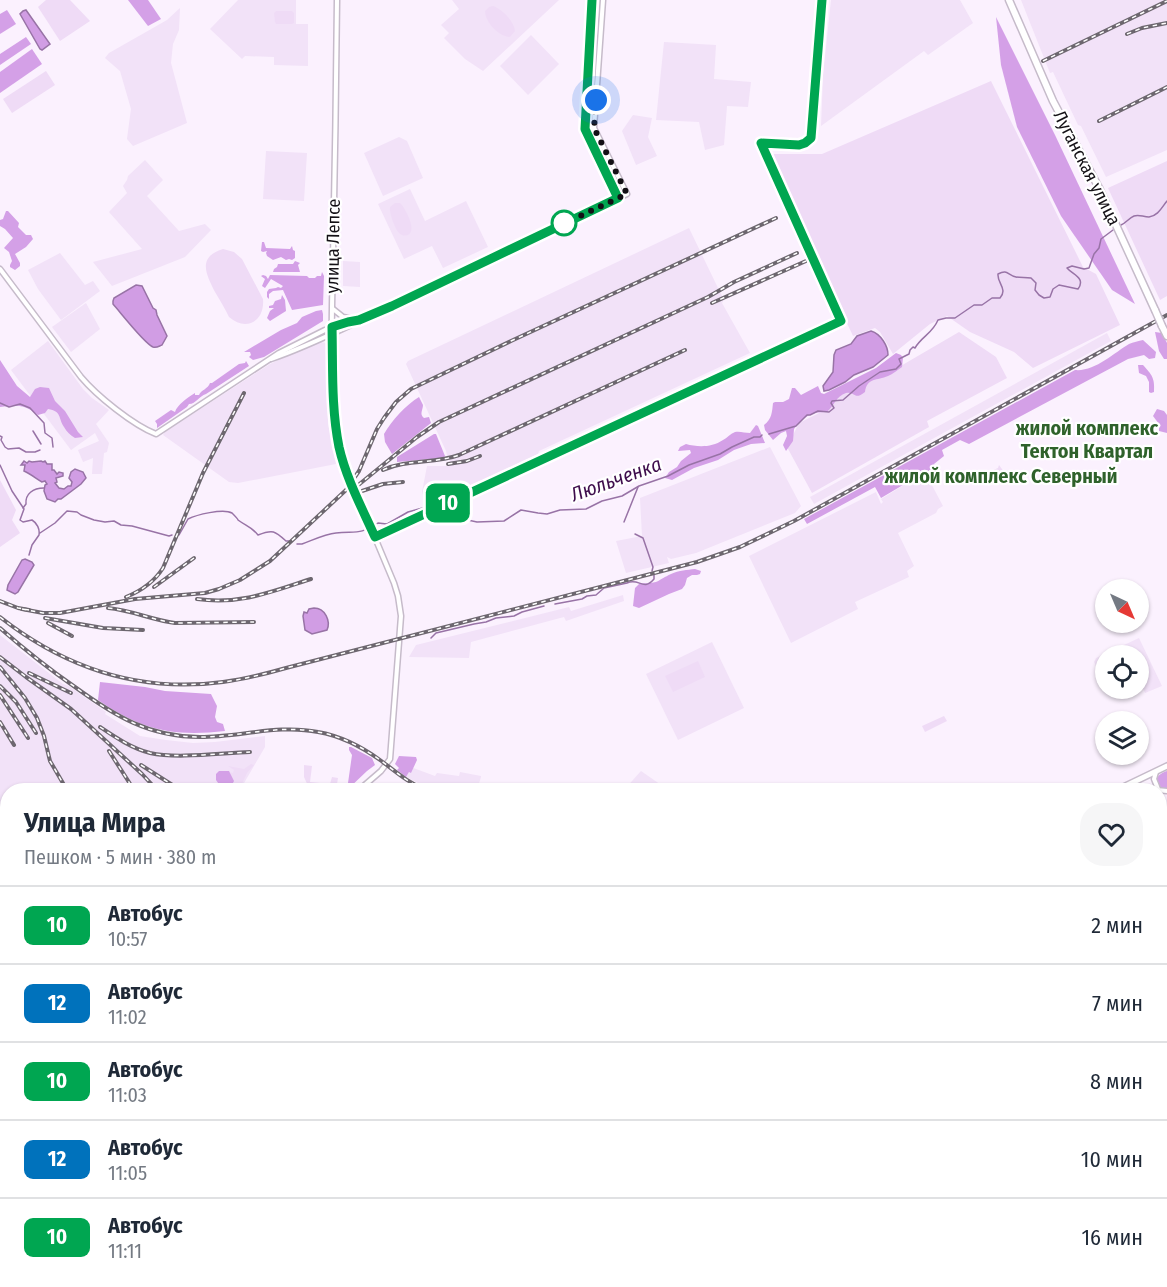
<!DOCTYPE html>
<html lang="ru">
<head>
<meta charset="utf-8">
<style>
	body { margin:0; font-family:"Fira Sans Condensed",sans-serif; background:#f6f6f7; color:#1f2937; height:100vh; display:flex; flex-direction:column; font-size:22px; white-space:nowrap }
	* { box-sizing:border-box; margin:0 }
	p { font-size:20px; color:#747a83 }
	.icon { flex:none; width:33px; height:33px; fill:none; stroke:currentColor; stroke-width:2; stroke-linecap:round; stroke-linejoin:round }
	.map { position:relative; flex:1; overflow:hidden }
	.details { position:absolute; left:0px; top:783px; width:1167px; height:504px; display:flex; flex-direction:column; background:#fff; border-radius:24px 24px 0 0; box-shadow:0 2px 4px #0004 }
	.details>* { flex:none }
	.badge { padding:0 12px; border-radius:9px; font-size:21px; line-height:39px }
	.needle { width:39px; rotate:136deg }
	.controls { position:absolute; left:1095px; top:579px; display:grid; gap:12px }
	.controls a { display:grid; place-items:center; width:54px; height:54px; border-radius:50%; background:#fff; box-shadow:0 2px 4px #0004; font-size:30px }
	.you { position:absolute; width:30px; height:30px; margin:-15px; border:4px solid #fff; border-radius:50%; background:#1a73e8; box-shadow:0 0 0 9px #1a73e833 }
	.map>.badge { position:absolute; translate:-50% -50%; box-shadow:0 0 0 3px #fff }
	.round { display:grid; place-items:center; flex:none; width:63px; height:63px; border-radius:24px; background:#f6f6f7 }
	.overview { display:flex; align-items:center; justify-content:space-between; height:102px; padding:0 24px }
	h1 { font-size:28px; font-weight:700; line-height:45px }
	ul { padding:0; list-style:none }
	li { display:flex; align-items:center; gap:18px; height:78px; padding:0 24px; border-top:2px solid #e0e1e3 }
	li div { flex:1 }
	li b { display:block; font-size:22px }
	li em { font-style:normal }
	li .badge { min-width:66px; font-weight:700; text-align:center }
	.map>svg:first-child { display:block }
</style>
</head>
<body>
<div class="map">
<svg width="1167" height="1287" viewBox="0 0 1167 1287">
	<rect width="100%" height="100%" fill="#fbf1fe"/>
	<g fill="#f2e2f8">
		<path d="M 238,0 L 296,0 L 296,24 L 308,24 L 308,66 L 274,65 L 274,57 L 245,56 L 242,59 L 210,29 Z"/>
		<path d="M 452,0 L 559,0 L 483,71 L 465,59 L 444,38 L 449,33 L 441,25 L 459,9 Z"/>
		<path d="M 831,0 L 960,0 L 973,23 L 928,55 L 924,51 L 821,126 L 823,75 Z"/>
		<path d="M 1021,0 L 1167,0 L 1167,150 L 1106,177 L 1081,126 L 1078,125 L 1053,72 L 1050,73 Z"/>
		<path d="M 180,8 L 179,30 L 173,44 L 171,63 L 187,123 L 133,146 L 127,139 L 131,109 L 120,71 L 105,58 L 109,53 L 167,20 Z"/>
		<path d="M 531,35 L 559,64 L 528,95 L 500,66 Z"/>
		<path d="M 664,42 L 716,45 L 714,79 L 751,82 L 748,107 L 727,106 L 724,145 L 705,150 L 699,122 L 656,120 Z"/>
		<path d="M 633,115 L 652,118 L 648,137 L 657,156 L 636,165 L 622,131 Z"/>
		<path d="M 399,137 L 407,141 L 423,178 L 383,196 L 364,153 Z"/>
		<path d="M 266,151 L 307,153 L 304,201 L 263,199 Z"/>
		<path d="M 145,160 L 163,180 L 147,196 L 179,231 L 205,224 L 211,230 L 185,257 L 112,286 L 93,262 L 142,249 L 109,212 L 127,193 L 123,186 L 127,180 L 128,176 Z"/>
		<path d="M 410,189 L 425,221 L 466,201 L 488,247 L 443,268 L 432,246 L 404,259 L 378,204 Z"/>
		<path d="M 689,228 L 718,288 L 720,288 L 721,290 L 720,292 L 722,296 L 724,296 L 725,298 L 722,303 L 750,353 L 539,451 L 538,454 L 485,479 L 433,499 L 423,495 L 422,492 L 427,466 L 450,466 L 450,460 L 448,460 L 446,451 L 416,386 L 406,364 L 408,361 Z"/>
		<path d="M 60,253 L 85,285 L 93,281 L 100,291 L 61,320 L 38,289 L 28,270 Z"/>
		<path d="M 343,261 L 360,262 L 360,287 L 343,286 Z"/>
		<path d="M 86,303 L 100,329 L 71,352 L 52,327 Z"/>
		<path d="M 1107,333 L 1111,341 L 814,504 L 810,497 Z"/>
		<path d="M 48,341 L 83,389 L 92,398 L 109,410 L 96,424 L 109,443 L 107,452 L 104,453 L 102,474 L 92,474 L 93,458 L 83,462 L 78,450 L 99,441 L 95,433 L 71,450 L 11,370 Z"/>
		<path d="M 321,342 L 326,343 L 330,347 L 328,423 L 336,464 L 238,483 L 229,482 L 163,435 L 165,432 L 270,364 L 301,349 Z"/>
		<path d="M 770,447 L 801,506 L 795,513 L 696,553 L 671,559 L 667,557 L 669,563 L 626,573 L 616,541 L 642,536 L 640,498 Z"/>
		<path d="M 926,474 L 943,506 L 938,509 L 936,513 L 898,533 L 914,566 L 907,571 L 909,577 L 855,602 L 858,609 L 791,643 L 749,556 L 876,492 L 881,504 L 883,502 L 881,499 L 904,485 L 902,481 L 912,477 L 916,480 Z"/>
		<path d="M 623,595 L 624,601 L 566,621 L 564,617 L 471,642 L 469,658 L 409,657 L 416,645 L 569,607 L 571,611 Z"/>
		<path d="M 0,635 L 63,684 L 69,686 L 106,712 L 105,714 L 140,736 L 166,740 L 193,743 L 215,742 L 265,736 L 265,747 L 240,790 L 8,790 L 7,804 L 5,802 L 2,808 L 0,807 Z"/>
		<path d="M 1139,638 L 1162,686 L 1145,693 L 1139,679 L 1138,656 L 1106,656 L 1105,679 L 1100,673 L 1094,662 L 1096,658 Z"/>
		<path d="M 712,642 L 744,708 L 678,740 L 646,674 Z"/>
		<path d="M 408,766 L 435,776 L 437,773 L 459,776 L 460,772 L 481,776 L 481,777 L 477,790 L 432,790 L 406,777 L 409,772 Z"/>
		<path d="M 641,771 L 664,787 L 666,790 L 624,790 Z"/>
		<path d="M 1160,892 L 1164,900 L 1167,898 L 1167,934 L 1160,933 Z"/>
		<rect x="0" y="956" width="7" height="40"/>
		<path d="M 0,1029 L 8,1030 L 8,1215 L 0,1226 Z"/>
		<path d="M 1160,1079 L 1167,1080 L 1167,1212 L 1160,1212 Z"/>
		<path d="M 6,1241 L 8,1242 L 8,1280 L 37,1280 L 33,1287 L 0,1287 L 0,1245 L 4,1244 Z"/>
		<path d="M 271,1280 L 368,1280 L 372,1287 L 265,1287 Z"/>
		<path d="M 370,1280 L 598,1280 L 597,1287 L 374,1287 Z"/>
		<path d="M 804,1280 L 873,1280 L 872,1287 L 818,1287 L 804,1281 Z"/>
		<path d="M 1034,1280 L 1076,1280 L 1060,1287 Z"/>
	</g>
	<g fill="#efdbf6">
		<path d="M 46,0 L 70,0 L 90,21 L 60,41 L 38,7 Z"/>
		<path d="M 493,6 C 502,9 514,21 515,31 L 510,37 C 499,37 485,22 485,11 L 489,7 Z"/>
		<path d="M 276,11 L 292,11 L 294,13 L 294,23 L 292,24 L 276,24 L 275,22 L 274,13 Z"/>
		<path d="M 46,71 L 55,85 L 12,113 L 3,99 Z"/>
		<path d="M 991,81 L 1083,267 L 1096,274 L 1120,325 L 1033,368 L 1014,352 L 970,332 L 947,316 L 930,324 L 893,354 L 880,332 L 875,328 L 853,336 L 803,229 L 770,154 L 822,154 Z"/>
		<path d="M 1167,161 L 1167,296 L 1160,300 L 1108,188 Z"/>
		<path d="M 395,203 L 400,203 L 402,205 C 406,211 417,230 408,235 C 405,236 402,236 399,233 C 395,229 389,213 390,207 Z"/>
		<path d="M 223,249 L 234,252 L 242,259 L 263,299 C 265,321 246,332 229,317 C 225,309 220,300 215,292 C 206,274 197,257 223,249 Z"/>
		<path d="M 959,332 L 996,357 L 1007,378 L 927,421 L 929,427 L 812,493 L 787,447 L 799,423 L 827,409 L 823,397 L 899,367 Z"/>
		<path d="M 999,465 L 1007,476 L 1004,478 L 1005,480 L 999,483 L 994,482 L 989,472 L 998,468 Z"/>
		<path d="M 0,480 L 16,510 L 12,520 L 20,533 L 0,547 Z"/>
		<path d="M 698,661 L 705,677 L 673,692 L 665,676 Z"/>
		<path d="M 944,716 L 947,721 L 925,732 L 922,726 Z"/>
		<path d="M 251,764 L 254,765 L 247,773 L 239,790 L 236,790 L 230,772 L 233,773 L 234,770 L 228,766 L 244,769 Z"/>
		<path d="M 304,765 L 312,766 L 310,782 L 330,784 L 332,777 L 338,778 L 336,790 L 310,790 L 304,777 Z"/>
		<path d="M 598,1280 L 758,1280 L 763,1287 L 597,1287 Z"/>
		<path d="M 894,1280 L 1034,1280 L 1061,1287 L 893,1287 Z"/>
	</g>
	<g fill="#d4a0e7">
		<path d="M 128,0 L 148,0 L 161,19 L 148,26 Z"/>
		<path d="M 7,10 L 16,24 L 0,34 L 0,14 Z"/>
		<path d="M 996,17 L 1055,135 L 1135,304 L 1112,290 L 1061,216 L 1017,127 L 1001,65 Z"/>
		<path d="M 26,37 L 31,44 L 0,65 L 0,54 Z"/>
		<path d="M 591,39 L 594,39 L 589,124 L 587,124 Z"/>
		<path d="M 595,39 L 598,40 L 592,125 L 590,125 Z"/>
		<path d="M 32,49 L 42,64 L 0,93 L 0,72 Z"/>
		<path d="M 6,211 L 8,211 L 19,223 L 18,227 L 26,235 L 31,235 L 33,239 L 26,247 L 15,254 L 20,263 L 20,266 L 15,270 L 10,267 L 10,265 L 12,261 L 9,252 L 4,248 L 13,238 L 5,229 L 0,226 L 0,220 L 3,219 Z"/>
		<path d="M 262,242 L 264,242 L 266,248 L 290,249 L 292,246 L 293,250 L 295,251 L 295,258 L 292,260 L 289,259 L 286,260 L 281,257 L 273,260 L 267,256 L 266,253 L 267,251 L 263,252 L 261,251 Z"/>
		<path d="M 295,261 L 300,263 L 298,265 L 300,272 L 273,272 L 274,269 L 277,267 L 278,264 L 293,264 Z"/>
		<path d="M 322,272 L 324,276 L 323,305 L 292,310 L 283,290 L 273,291 L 269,294 L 269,299 L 267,297 L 267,292 L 269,289 L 276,288 L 278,287 L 281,288 L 283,286 L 271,279 L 265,288 L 262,286 L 265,279 L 261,276 L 263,275 L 266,276 L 268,279 L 270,275 L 307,276 L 309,278 L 315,278 L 317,276 L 321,276 Z"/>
		<path d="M 282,295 L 285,300 L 286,311 L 270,321 L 267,318 L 270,311 L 274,308 L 269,308 L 269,306 L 273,305 L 275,301 L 281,299 Z"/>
		<path d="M 322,310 L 323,314 L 323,321 L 264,357 L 253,360 L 249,357 L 251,355 L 250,352 L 244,352 L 281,330 L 297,323 L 302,317 L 316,311 Z"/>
		<path d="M 1155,332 L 1162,333 L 1167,343 L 1167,359 L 1164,359 L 1159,351 Z"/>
		<path d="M 1143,340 L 1156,352 L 1155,358 L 1149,359 L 1144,355 L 1128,359 L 969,444 L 960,440 L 942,450 L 944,456 L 934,464 L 936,469 L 916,479 L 911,476 L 901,479 L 903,485 L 881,498 L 875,487 L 807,524 L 804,519 L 1075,370 C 1094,372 1114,353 1129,344 C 1133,342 1139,341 1143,340 Z"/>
		<path d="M 896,353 L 901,355 L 903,358 L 902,367 C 897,370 893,374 888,376 C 877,381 867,377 865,392 C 854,401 855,391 846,393 C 836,396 834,406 827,412 C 811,412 804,416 794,429 L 793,441 L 786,451 L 783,445 L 787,436 L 786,431 L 781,433 L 773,440 L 765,430 L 764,425 C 772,419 772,412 773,403 L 775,402 L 783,402 L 789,399 L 792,388 L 795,388 L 801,395 L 818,386 L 821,393 L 824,394 L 876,368 Z"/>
		<path d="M 0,360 L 17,386 L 30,397 L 35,389 L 40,387 L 49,388 L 55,401 L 65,411 L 78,432 L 83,437 L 75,438 C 70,435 67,432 64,427 C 58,418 62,411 48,409 L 45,413 L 38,415 C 24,404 18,405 0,407 Z"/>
		<path d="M 246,361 L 249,366 L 206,394 C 199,396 196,404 189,404 L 187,407 L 157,428 L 157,424 L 155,421 L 171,410 L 175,412 C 177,405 188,397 195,393 L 195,395 L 199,395 C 201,390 208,389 210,383 L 212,383 L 239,364 L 245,363 Z"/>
		<path d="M 1138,365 L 1143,365 C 1152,375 1155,378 1154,392 L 1151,393 L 1149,392 L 1149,382 L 1146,376 L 1139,373 Z"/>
		<path d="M 419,397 L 423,405 C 423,410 419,414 424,418 L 429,417 L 431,423 L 392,454 L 385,442 L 384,434 C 392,420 406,405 419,397 Z"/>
		<path d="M 1157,409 L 1164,411 L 1167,415 L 1167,433 L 1159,431 L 1159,424 L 1153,416 Z"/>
		<path d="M 756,425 L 758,426 L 765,443 L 751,444 L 734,450 L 718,460 L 694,468 L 672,480 L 665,478 L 669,472 L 677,467 L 681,461 L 691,453 L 690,450 L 678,451 L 680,447 L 686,444 C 697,447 711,448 723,440 C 727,438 730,434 735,432 C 740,431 745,433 750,433 Z"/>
		<path d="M 434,434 L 436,434 L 445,456 L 443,458 L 397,462 L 397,457 Z"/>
		<path d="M 695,569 L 701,571 L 700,574 L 697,575 L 692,575 L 687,578 L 685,585 L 682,589 L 669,594 L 639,608 L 633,606 L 635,588 L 640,583 C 659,584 656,581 671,574 C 679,570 687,570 695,569 Z"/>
		<path d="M 100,682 L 145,687 L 165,691 L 211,694 L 217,706 L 215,717 L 217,722 L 223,724 L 225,731 C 173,737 141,730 98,700 Z"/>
		<path d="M 349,747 L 351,747 L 372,758 L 375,765 L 367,771 L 347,790 L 352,755 L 349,750 Z"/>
		<path d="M 399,756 L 416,757 L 417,760 L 411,773 L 409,772 L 406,777 L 397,770 L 399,768 L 395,764 Z"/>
		<path d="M 219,771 L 229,771 L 234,781 L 232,785 L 227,790 L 223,790 L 216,780 L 216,774 Z"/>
		<path d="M 1167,771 L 1167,788 L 1162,788 C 1151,781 1158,774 1167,771 Z"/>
		<path d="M 373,1280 L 407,1280 L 398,1287 L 377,1287 Z"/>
		<path d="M 574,1280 L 594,1280 L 593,1287 L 552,1287 Z"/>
		<path d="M 767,1280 L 791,1280 L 803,1283 L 822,1282 L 842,1283 L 844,1287 L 772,1287 Z"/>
		<path d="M 1087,1280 L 1125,1280 L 1125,1287 L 1107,1287 L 1107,1283 L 1104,1287 L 1079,1287 Z"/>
	</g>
	<g fill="#d19de4" stroke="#9873a6" stroke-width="1.5">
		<path d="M 26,10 L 50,44 L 42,50 L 40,49 L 20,14 L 23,11 Z"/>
		<path d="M 136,285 L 142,286 L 153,308 L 156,310 L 157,315 L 167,336 L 162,345 C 159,346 157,348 153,347 C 144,343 121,313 113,304 L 113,301 L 114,298 Z"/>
		<path d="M 871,331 C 881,334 888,346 888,355 L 873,367 L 854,375 L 845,382 L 829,390 L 824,391 L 823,386 L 833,372 L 834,355 L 836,350 L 851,344 L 857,336 Z"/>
		<path d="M 41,461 L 43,462 L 45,461 L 47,464 L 52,464 L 52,470 L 54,470 L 57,474 L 59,472 L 63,473 L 63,476 L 56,478 L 57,482 L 55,483 L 59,488 L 64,489 L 68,486 L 71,486 L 72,482 L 69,478 L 71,472 L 75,469 L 83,472 L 86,478 L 81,484 L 61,499 L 58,499 L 55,502 L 47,499 L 44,491 L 45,485 L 47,484 L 45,481 L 42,482 C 37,479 29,473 24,471 L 25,465 L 21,465 L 24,461 L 27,463 L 29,461 L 32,462 Z"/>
		<path d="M 25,559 L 32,562 L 34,565 L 18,592 L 15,594 L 7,590 L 8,585 L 22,560 Z"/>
		<path d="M 314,608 C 325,608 331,621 327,630 L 312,634 L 305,630 L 303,616 L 304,612 L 307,613 L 309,609 Z"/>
	</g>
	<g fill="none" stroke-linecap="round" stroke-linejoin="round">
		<g stroke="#9873a6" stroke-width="1.5">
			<path d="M 1121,225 C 1126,223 1129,218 1134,216 C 1139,214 1143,217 1149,217 C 1158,216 1162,207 1167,201"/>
			<path d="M 0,403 L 9,407 L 20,404 L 30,408 L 44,423 L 45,433 L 52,438 L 53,447"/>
			<path d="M 33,431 L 41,444"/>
			<path d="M 769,434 L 796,426 L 807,415 L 810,415 L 818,411 L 829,412 L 834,408 L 831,403 L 832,401 L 843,400 L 859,386 L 880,372 L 896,369 L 901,364 L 899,359 L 909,354 L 910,350 L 913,347 L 915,348 C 922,336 932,334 938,320 L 946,318 L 955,318 L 974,305 L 982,305 L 992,298 L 1000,298 C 1008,289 997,283 998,274 C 1008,269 1007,275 1016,277 C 1021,278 1026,277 1031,278 L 1036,283 L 1035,290 L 1039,295 L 1044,298 L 1050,297 L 1053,289 L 1059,285 L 1078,289 C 1086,278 1073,275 1067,268 L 1072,266 L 1084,269 L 1089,268 L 1094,254 L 1099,248 L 1101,239 L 1113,230"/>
			<path d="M 0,436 L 2,437 L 1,440 L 5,447 L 8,449 L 19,448 L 26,452 L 35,452 L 40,450"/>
			<path d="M 0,465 L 12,491 L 24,509 L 20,520 L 23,522 L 32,520 C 37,523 40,529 39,535 L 32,545 L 29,555"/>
			<path d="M 23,508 L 26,504 C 25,494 33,488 44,488"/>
			<path d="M 624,522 L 638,487"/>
			<path d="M 40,533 L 55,523 L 67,511 L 77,512 L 81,515 L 94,520 L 105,522 L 114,521 L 121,525 L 132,526 L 169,536 L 172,535"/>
			<path d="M 635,534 L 643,538 L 653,567 L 652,571"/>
			<path d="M 179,535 L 188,519 C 196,515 223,508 232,513 C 232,513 238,519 238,520 C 246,526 251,526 258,535 C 273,529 275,531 286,541 L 289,541"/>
			<path d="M 297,544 L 302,544 C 313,540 325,534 336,533 C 356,531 360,535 378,523 L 387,524 L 408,512 L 426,507 L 435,508 L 443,516 L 449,516 L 477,522 L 504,521 L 521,510 L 538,513 L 547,514 L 560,510 L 586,509 L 602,501 L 622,496 L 639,486 L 668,476 L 689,465 L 720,454 L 732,447 L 754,437 L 760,437 L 762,435"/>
			<path d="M 555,604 L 582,599 L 587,596 L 596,595 L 604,588 L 627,583 C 639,577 643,592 654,579 L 654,574"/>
			<path d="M 431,638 L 436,633 L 474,624 L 486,622 L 496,618 L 514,616 L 522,612 L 544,606"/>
		</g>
		<defs>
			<g id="secondary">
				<path d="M 337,0 C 336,86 335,171 333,257 C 332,326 327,399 345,466 L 394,583 L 398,596 L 401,616 L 390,759 L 381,771 L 359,790"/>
				<path d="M 592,0 L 585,129 L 618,198"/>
				<path d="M 0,269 L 81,377 C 97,396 133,425 156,434 L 279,353 L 325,330 L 348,322 L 356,321"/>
				<path d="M 333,309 L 343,317 L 353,319"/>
				<path d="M 271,359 C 313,345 351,324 392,306 L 627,194 L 594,128 L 603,0"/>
				<path d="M 1156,772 L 1154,779 L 1158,789"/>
				<path d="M 1126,787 L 1167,791"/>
				<path d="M 1160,1065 L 1167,1059"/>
				<path d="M 1160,1073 L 1167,1074"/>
			</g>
			<g id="primary">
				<path d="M 1117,790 L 1167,766"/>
				<path d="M 0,1003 L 8,1003"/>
			</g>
			<g id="highway">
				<path d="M 1009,0 L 1053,101 L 1099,188 L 1155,310"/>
				<path d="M 1162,326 L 1167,336"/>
			</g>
		</defs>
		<use href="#secondary" stroke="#c6bbca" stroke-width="7"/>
		<use href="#primary" stroke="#c6bbca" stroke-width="8"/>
		<use href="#highway" stroke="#c6bbca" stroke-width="9"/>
		<use href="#secondary" stroke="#fff" stroke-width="4"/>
		<use href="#primary" stroke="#fff" stroke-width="5"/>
		<use href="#highway" stroke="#fff" stroke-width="6"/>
		<defs>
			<g id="rail">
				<path d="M 1127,34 L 1142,28 L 1167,23"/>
				<path d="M 1043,61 L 1167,1"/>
				<path d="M 1099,121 L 1167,87"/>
				<path d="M 712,303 L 806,261"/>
				<path d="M 448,464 L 467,461 L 480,456"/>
				<path d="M 383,470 C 407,459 434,464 459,455 L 685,350"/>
				<path d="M 351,491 L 417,437 L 439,422 L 708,297 L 734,282 L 797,253"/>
				<path d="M 353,494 L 383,484 L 403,482"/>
				<path d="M 154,587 L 194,558"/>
				<path d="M 126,597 C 141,591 154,582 163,568 L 203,473 L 244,393"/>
				<path d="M 197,599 C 240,605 271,592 311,579"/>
				<path d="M 0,601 L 18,608 L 29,610"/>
				<path d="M 108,608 C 131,610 152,620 175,623 L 254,622"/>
				<path d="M 22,609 L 43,613 L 60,613 L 135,599 L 205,593 L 219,589 L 240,580 L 270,561 L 346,490 L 359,471 L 377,429 L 384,418 L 396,402 L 411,389 L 511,341 L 776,218"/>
				<path d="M 0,617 C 65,668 140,693 223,682 C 245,679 265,674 286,668 L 697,562 L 740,547 L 794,521 L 1167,315"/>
				<path d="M 45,618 L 103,628 L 143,630"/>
				<path d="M 48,623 L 72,636"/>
				<path d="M 0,628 C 24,649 49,669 75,687 C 115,716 149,737 200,737 C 240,737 279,724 318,732 C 341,736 362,747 380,760 C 395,771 408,783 426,790"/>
				<path d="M 0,657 L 26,677 L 71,709 L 142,774 L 157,790"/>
				<path d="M 0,667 L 25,698 L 37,718 L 44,736 L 50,761 L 67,790"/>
				<path d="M 29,673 L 71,693"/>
				<path d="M 0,686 L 16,702 L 36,733"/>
				<path d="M 0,695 L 28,738"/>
				<path d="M 0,722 L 14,745"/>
				<path d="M 100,727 C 115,737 131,748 150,753 C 177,759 221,753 250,752"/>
				<path d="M 109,751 L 134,790"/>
				<path d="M 141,765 L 174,786"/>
				<path d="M 0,1024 L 8,1023"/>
				<path d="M 1160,1216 L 1167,1216"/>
			</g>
		</defs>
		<use href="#rail" stroke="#6d676f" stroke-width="4"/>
		<use href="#rail" stroke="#fff" stroke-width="1.5" stroke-dasharray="4.5" stroke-linecap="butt"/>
		<defs>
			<path id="highway-bridge" d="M 1155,310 L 1162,326"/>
		</defs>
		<use href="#highway-bridge" stroke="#c6bbca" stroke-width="9" stroke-linecap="butt"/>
		<use href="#highway-bridge" stroke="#fff" stroke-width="6"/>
	</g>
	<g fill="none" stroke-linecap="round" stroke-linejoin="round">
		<defs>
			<path id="line" d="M 592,0 L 585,129 L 618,198 L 392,306 L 359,320 L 348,322 L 332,327 C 333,367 331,407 339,447 C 346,478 362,508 375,537 L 841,321 L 761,143 L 799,145 L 805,143 L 811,138 L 822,0"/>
		</defs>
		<use href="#line" stroke="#fff" stroke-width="14"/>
		<use href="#line" stroke="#00a651" stroke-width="9"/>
		<path stroke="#131015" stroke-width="6" stroke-dasharray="0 10.8" d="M 564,223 L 563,224 L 627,194 L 594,128 L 596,100"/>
	</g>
	<circle fill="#fff" stroke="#00a651" stroke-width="3" cx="564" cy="223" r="12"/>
	<g text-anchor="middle" stroke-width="4.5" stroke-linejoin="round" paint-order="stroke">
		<g font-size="18" fill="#131015" stroke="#fff">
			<text transform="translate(1087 168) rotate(63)" y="6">Луганская улица</text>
			<text transform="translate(333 246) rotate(-89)" y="6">улица Лепсе</text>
		</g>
		<g font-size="20" font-weight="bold" fill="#2f622b" stroke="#fff">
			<text x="1087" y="435">жилой комплекс<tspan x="1087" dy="23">Тектон Квартал</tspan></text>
			<text x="1001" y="483">жилой комплекс Северный</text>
		</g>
		<g font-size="20" font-style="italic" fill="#3f0e4d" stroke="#fff">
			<text transform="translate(616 479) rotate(-20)" y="7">Люльченка</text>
		</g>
	</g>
</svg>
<div class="controls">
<a><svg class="needle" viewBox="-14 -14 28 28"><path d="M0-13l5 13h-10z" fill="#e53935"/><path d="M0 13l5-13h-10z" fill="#747a83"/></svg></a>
<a><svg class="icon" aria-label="locate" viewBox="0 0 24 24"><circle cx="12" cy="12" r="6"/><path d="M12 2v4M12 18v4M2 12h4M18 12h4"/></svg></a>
<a><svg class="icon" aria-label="layers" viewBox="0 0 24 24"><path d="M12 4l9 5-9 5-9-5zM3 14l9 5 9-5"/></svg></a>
</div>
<div class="you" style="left:596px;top:100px"></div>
<b class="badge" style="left:448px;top:503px;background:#00a651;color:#fff">10</b>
<section class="details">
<div class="overview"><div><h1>Улица Мира</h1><p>Пешком · 5 мин · 380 m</p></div><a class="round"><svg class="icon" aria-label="heart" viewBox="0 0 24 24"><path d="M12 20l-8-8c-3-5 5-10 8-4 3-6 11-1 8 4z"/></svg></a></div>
<ul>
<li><span class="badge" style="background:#00a651;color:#fff">10</span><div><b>Автобус</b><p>10:57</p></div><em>2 мин</em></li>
<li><span class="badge" style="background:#0072bc;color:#fff">12</span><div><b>Автобус</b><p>11:02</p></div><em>7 мин</em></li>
<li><span class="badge" style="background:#00a651;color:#fff">10</span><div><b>Автобус</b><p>11:03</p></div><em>8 мин</em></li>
<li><span class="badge" style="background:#0072bc;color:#fff">12</span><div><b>Автобус</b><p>11:05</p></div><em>10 мин</em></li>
<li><span class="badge" style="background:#00a651;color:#fff">10</span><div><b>Автобус</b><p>11:11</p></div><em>16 мин</em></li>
</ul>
</section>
</div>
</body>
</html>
